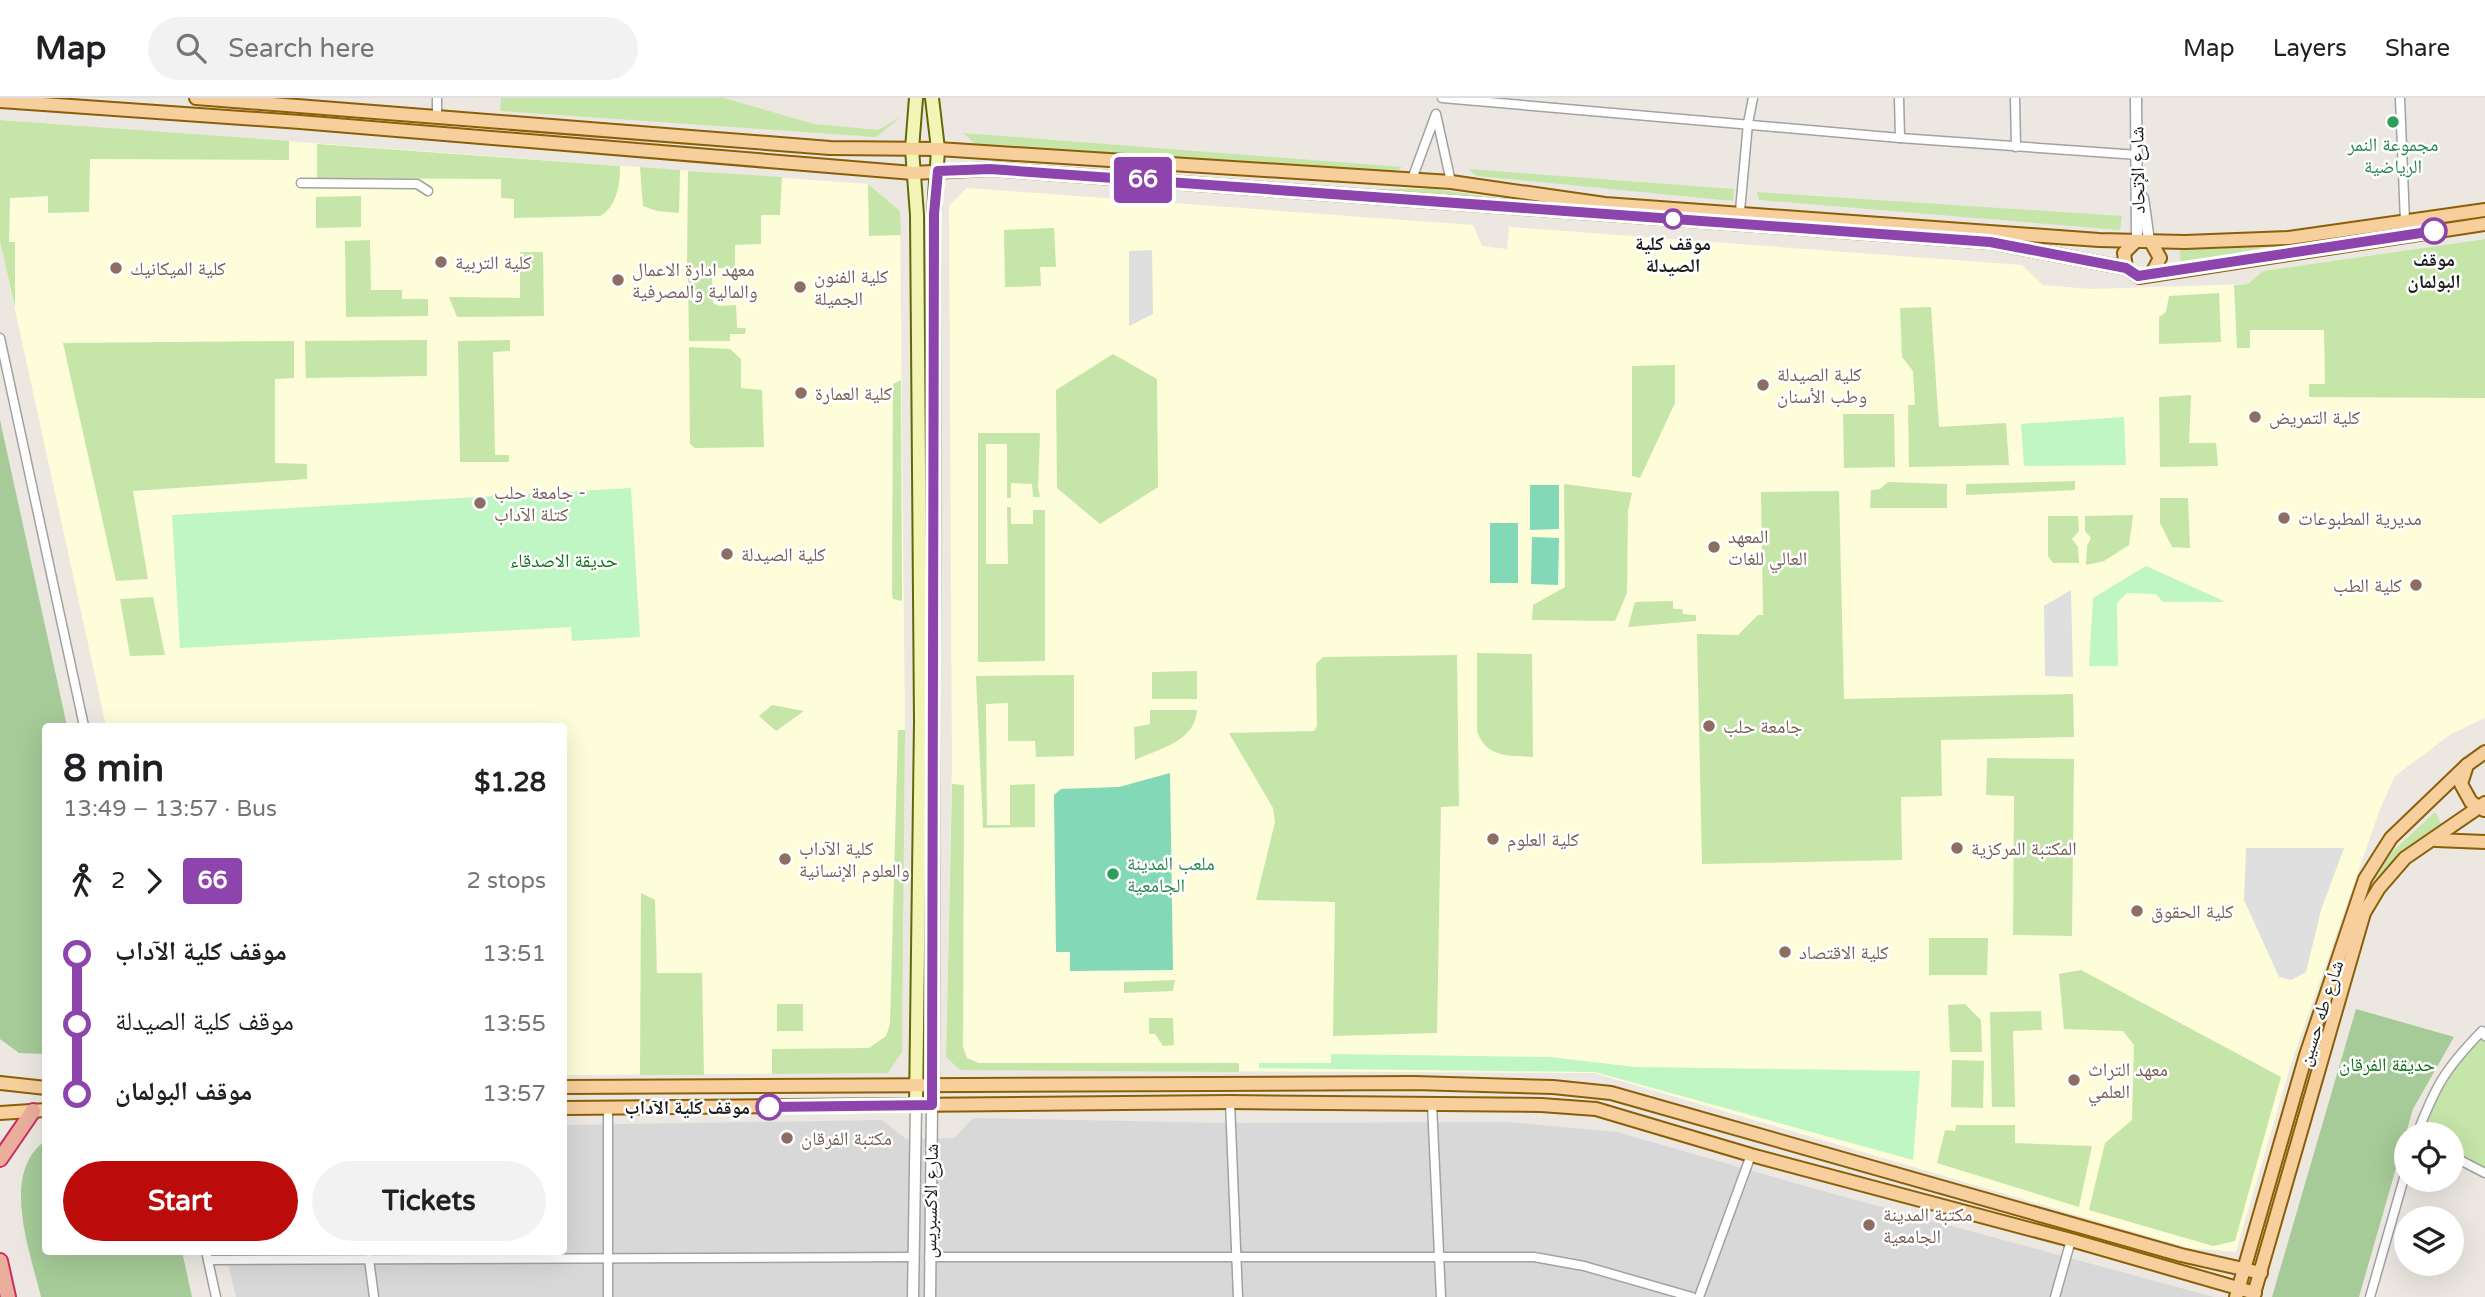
<!DOCTYPE html>
<html lang="en">
<head>
<meta charset="utf-8">
<style>
	body { margin:0; font-family:"Varela Round","Noto Naskh Arabic",sans-serif; background:#f2f2f2; color:#202124; height:100vh; display:flex; flex-direction:column; font-size:26px; white-space:nowrap }
	* { box-sizing:border-box; margin:0 }
	p { font-size:23px; color:#757577 }
	.icon { flex:none; width:38px; height:38px; fill:none; stroke:currentColor; stroke-width:2; stroke-linecap:round; stroke-linejoin:round }
	.map { position:relative; flex:1; overflow:hidden }
	.details { position:absolute; left:42px; top:625px; width:525px; height:532px; display:flex; flex-direction:column; background:#fff; border-radius:7px; box-shadow:0 7px 28px #0002 }
	.details>* { flex:none }
	.badge { padding:0 14px; border-radius:5px; font-size:24px; line-height:46px }
	.buttons { position:absolute; left:2394px; top:1024px; display:grid; gap:14px }
	.buttons a { display:grid; place-items:center; width:70px; height:70px; border-radius:50%; background:#fff; box-shadow:0 7px 28px #0002; font-size:35px }
	.map>.badge { position:absolute; translate:-50% -50%; box-shadow:0 0 0 4px #fff }
	.legs { display:flex; align-items:center; gap:10px; height:77px; padding:0 21px; font-size:23px }
	.legs p { margin-inline-start:auto }
	.head { display:flex; align-items:center; justify-content:space-between; height:119px; padding:0 21px }
	h1 { font-size:38px; font-weight:700; line-height:52px }
	.button { display:flex; gap:14px; margin-top:auto; padding:14px 21px }
	.button a { flex:1; height:80px; border-radius:42px; background:#bb0b0b; color:#fff; font-size:28px; font-weight:700; line-height:80px; text-align:center }
	.button a+a { background:#f2f2f2; color:#202124 }
	ul { padding:0 21px; list-style:none }
	li { display:flex; align-items:center; gap:24px; height:70px; font-size:26px }
	li i { display:grid; place-items:center; width:10px; height:100%; margin:0 9px; background:currentColor }
	li i::after { content:''; width:18px; height:18px; margin:-9px; border:5px solid; border-radius:50%; background:#fff }
	li p { margin-inline-start:auto }
	li:first-child i { background:linear-gradient(#0000 50%,currentColor 0) }
	li:last-child i { background:linear-gradient(currentColor 50%,#0000 0) }
	header { display:flex; align-items:center; gap:42px; box-sizing:border-box; height:98px; padding:0 35px; background:#fff; border-bottom:2px solid #e0e0e0 }
	header strong { font-size:33px }
	nav { display:flex; gap:38px; margin-inline-start:auto; font-size:24px }
	.search { width:490px; height:63px; background:#f2f2f2; display:flex; align-items:center; gap:18px; box-sizing:border-box; padding:0 24px; border-radius:38px; color:#757577; font-size:26px }
	.map>svg:first-child { display:block }
</style>
</head>
<body>
<header>
<strong>Map</strong>
<div class="search"><svg class="icon" aria-label="search" viewBox="0 0 24 24"><circle cx="10" cy="10" r="6"/><path d="M15 15l6 6"/></svg>Search here</div>
<nav><a>Map</a><a>Layers</a><a>Share</a></nav>
</header>
<div class="map">
<svg width="2485" height="1199" viewBox="0 0 2485 1199">
	<rect width="100%" height="100%" fill="#ece8e1"/>
	<path fill="#d9d8d8" d="M 973,1020 L 1225,1025 L 1508,1024 L 1617,1034 L 1819,1092 L 2214,1199 L 236,1199 L 225,1153 L 564,1153 L 564,1027 L 882,1022 L 906,1041 L 954,1040 Z"/>
	<g fill="#fdfdd9">
		<path d="M 0,22 L 868,86 L 900,113 L 905,637 L 902,954 L 888,975 L 564,977 L 564,628 L 106,628 L 0,143 Z"/>
		<path d="M 967,90 L 1473,127 L 1482,148 L 1507,151 L 1509,129 L 2022,167 L 2043,187 L 2091,191 L 2248,186 L 2263,173 L 2485,141 L 2485,620 L 2451,636 L 2395,678 L 2380,711 L 2290,969 L 2236,1154 L 2189,1150 L 1594,975 L 960,972 L 946,959 L 952,667 L 949,108 Z"/>
	</g>
	<g fill="#c6e5a9">
		<path d="M 501,0 L 724,0 L 814,26 L 878,32 L 901,19 L 876,39 L 500,13 Z"/>
		<path d="M 0,22 L 289,43 L 289,62 L 90,61 L 89,114 L 48,115 L 48,98 L 10,100 L 9,144 L 15,144 L 15,210 L 0,143 Z"/>
		<path d="M 963,35 L 1402,69 L 1398,72 L 1284,71 L 989,49 L 973,44 Z"/>
		<path d="M 317,46 L 620,68 C 620,86 617,109 600,118 L 514,120 L 514,101 L 501,100 L 501,81 L 317,80 Z"/>
		<path d="M 640,69 L 680,72 L 679,115 L 657,113 L 643,108 Z"/>
		<path d="M 1468,71 L 1734,91 L 1733,103 L 1477,78 Z"/>
		<path d="M 688,73 L 782,79 L 780,117 L 761,117 L 761,146 L 735,147 L 735,170 L 690,170 L 687,164 Z"/>
		<path d="M 868,86 L 900,113 L 901,137 L 869,138 Z"/>
		<path d="M 1308,91 L 1434,91 L 1583,112 Z"/>
		<path d="M 1757,94 L 2122,118 L 2120,132 L 1759,102 Z"/>
		<path d="M 361,98 L 361,129 L 316,130 L 316,99 Z"/>
		<path d="M 1054,130 L 1056,169 L 1040,169 L 1041,188 L 1005,189 L 1004,132 Z"/>
		<path d="M 2485,141 L 2485,300 L 2309,299 L 2309,286 L 2325,286 L 2324,232 L 2250,232 L 2250,250 L 2237,250 L 2234,187 L 2248,186 L 2263,173 Z"/>
		<path d="M 370,142 L 371,192 L 402,192 L 402,201 L 428,201 L 428,218 L 346,219 L 345,143 Z"/>
		<path d="M 2267,149 L 2181,166 L 2180,152 Z"/>
		<path d="M 520,154 L 543,154 L 544,218 L 457,219 L 449,199 L 520,200 Z"/>
		<path d="M 688,178 L 712,178 L 713,205 L 719,208 L 736,207 L 737,230 L 746,230 L 745,236 L 730,236 L 730,243 L 689,243 Z"/>
		<path d="M 2219,195 L 2221,244 L 2159,246 L 2159,219 L 2166,214 L 2169,198 Z"/>
		<path d="M 1931,209 L 1939,329 L 2006,325 L 2009,367 L 1909,369 L 1908,307 L 1915,307 L 1913,273 L 1902,259 L 1900,210 Z"/>
		<path d="M 427,242 L 427,278 L 306,280 L 305,243 Z"/>
		<path d="M 510,242 L 510,253 L 493,254 L 495,357 L 509,357 L 509,364 L 460,364 L 458,243 Z"/>
		<path d="M 294,243 L 294,280 L 275,281 L 275,365 L 307,366 L 307,381 L 133,393 L 148,481 L 116,483 L 63,245 Z"/>
		<path d="M 689,249 L 730,251 L 741,261 L 741,290 L 762,292 L 764,349 L 695,350 L 690,346 Z"/>
		<path d="M 1113,256 L 1157,281 L 1158,389 L 1100,426 L 1057,390 L 1056,292 Z"/>
		<path d="M 1675,267 L 1675,305 L 1640,380 L 1632,378 L 1632,268 Z"/>
		<path d="M 901,282 L 902,503 L 893,501 L 892,496 L 893,286 Z"/>
		<path d="M 2191,297 L 2189,345 L 2216,345 L 2218,368 L 2160,369 L 2159,299 Z"/>
		<path d="M 1843,316 L 1894,316 L 1895,369 L 1844,370 Z"/>
		<path d="M 978,335 L 1040,335 L 1038,390 L 1040,399 L 1033,399 L 1032,386 L 1011,385 L 1011,400 L 1007,400 L 1007,346 L 986,346 L 986,466 L 1008,466 L 1007,409 L 1011,409 L 1011,426 L 1033,426 L 1033,412 L 1045,412 L 1045,563 L 978,564 Z"/>
		<path d="M 2075,383 L 2075,392 L 1966,397 L 1966,386 Z"/>
		<path d="M 1888,384 L 1947,386 L 1947,410 L 1870,410 L 1871,392 L 1880,391 Z"/>
		<path d="M 1564,386 L 1632,395 L 1628,412 L 1627,495 L 1615,523 L 1532,522 L 1533,507 L 1565,489 Z"/>
		<path d="M 1839,393 L 1844,601 L 2073,596 L 2074,639 L 1941,642 L 1942,698 L 1901,699 L 1902,762 L 1702,766 L 1697,536 L 1738,537 L 1758,517 L 1763,517 L 1761,394 Z"/>
		<path d="M 2160,400 L 2188,400 L 2190,450 L 2172,449 L 2160,425 Z"/>
		<path d="M 2133,417 L 2129,447 L 2104,463 L 2086,467 L 2087,448 L 2091,440 L 2085,433 L 2085,418 Z"/>
		<path d="M 2048,418 L 2078,418 L 2079,433 L 2072,441 L 2078,449 L 2079,465 L 2053,465 L 2048,458 Z"/>
		<path d="M 153,499 L 165,557 L 130,558 L 120,501 Z"/>
		<path d="M 1673,503 L 1673,511 L 1682,511 L 1683,516 L 1696,517 L 1696,523 L 1628,529 L 1635,504 Z"/>
		<path d="M 1477,555 L 1532,556 L 1533,659 C 1509,657 1487,661 1477,633 Z"/>
		<path d="M 1457,557 L 1459,708 L 1441,709 L 1437,935 L 1333,938 L 1335,804 L 1256,802 L 1275,724 L 1273,710 L 1229,635 L 1314,633 L 1317,628 L 1316,566 L 1323,559 Z"/>
		<path d="M 1197,573 L 1197,601 L 1152,601 L 1152,574 Z"/>
		<path d="M 1074,577 L 1074,658 L 1036,659 L 1035,643 L 1008,643 L 1008,605 L 986,606 L 987,727 L 1010,727 L 1010,687 L 1035,686 L 1035,729 L 983,730 L 976,578 Z"/>
		<path d="M 772,607 L 804,613 L 776,633 L 759,618 Z"/>
		<path d="M 1150,612 L 1197,612 C 1195,644 1160,650 1135,662 L 1134,629 L 1150,626 Z"/>
		<path d="M 898,632 L 905,632 L 905,637 L 902,954 L 888,975 L 772,976 L 772,951 L 869,950 L 886,938 L 890,926 Z"/>
		<path d="M 1987,660 L 2074,661 L 2072,838 L 2013,837 L 2014,698 L 1986,697 Z"/>
		<path d="M 952,686 L 964,687 L 963,949 L 967,960 L 979,965 L 1239,965 L 1239,974 L 960,972 L 946,959 Z"/>
		<path d="M 2435,714 L 2442,727 L 2388,768 L 2371,786 L 2393,753 Z"/>
		<path d="M 641,795 L 655,802 L 657,875 L 702,875 L 704,977 L 640,977 Z"/>
		<path d="M 1929,840 L 1988,840 L 1987,877 L 1929,877 Z"/>
		<path d="M 2081,872 L 2281,979 L 2235,1143 L 2213,1148 L 2089,1112 L 2105,1045 L 2132,1022 L 2134,947 L 2123,933 L 2064,931 L 2059,876 Z"/>
		<path d="M 1175,882 L 1173,893 L 1124,895 L 1124,884 Z"/>
		<rect x="777" y="906" width="26" height="27"/>
		<path d="M 1965,906 L 1981,922 L 1982,954 L 1950,954 L 1948,907 Z"/>
		<path d="M 2041,913 L 2042,932 L 2013,933 L 2015,1009 L 1992,1009 L 1990,914 Z"/>
		<path d="M 1149,920 L 1173,920 L 1174,947 L 1163,948 L 1155,936 L 1149,936 Z"/>
		<path d="M 2482,933 L 2485,938 L 2485,1075 L 2452,1058 L 2452,1036 L 2417,1036 L 2435,989 Z"/>
		<path d="M 1952,962 L 1984,963 L 1983,1010 L 1951,1009 Z"/>
		<path d="M 1956,1027 L 2015,1027 L 2015,1045 L 2092,1048 L 2079,1109 L 1937,1065 L 1945,1032 L 1955,1033 Z"/>
	</g>
	<g fill="#a6ca98">
		<path d="M 0,322 L 67,628 L 46,628 L 45,956 L 19,955 L 0,941 Z"/>
		<path d="M 2356,911 L 2454,939 L 2413,1011 L 2359,1199 L 2272,1199 Z"/>
		<path d="M 45,1043 L 46,1153 L 182,1153 L 192,1199 L 41,1199 C 30,1153 0,1075 45,1043 Z"/>
	</g>
	<g fill="#bff6c3">
		<path d="M 2124,319 L 2126,367 L 2024,368 L 2021,326 Z"/>
		<path d="M 631,390 L 640,539 L 572,543 L 571,529 L 180,550 L 172,417 Z"/>
		<path d="M 2146,468 L 2226,504 L 2163,504 L 2156,496 L 2127,495 L 2117,505 L 2118,568 L 2089,568 L 2093,500 Z"/>
		<path d="M 1331,956 L 1550,959 L 1635,969 L 1920,973 L 1913,1062 L 1595,974 L 1259,970 L 1259,965 L 1331,965 Z"/>
	</g>
	<g fill="#82d8b7">
		<path d="M 1530,387 L 1559,387 L 1559,431 L 1530,432 Z"/>
		<rect x="1490" y="425" width="28" height="60"/>
		<path d="M 1532,439 L 1559,440 L 1558,487 L 1531,486 Z"/>
		<path d="M 1170,675 L 1173,872 L 1070,873 L 1070,854 L 1056,854 L 1054,697 L 1061,691 L 1119,689 Z"/>
	</g>
	<g fill="#dfdfdf">
		<path d="M 1152,152 L 1153,216 L 1129,228 L 1129,153 Z"/>
		<path d="M 2071,492 L 2073,579 L 2045,578 L 2044,508 Z"/>
		<path d="M 2246,750 L 2344,750 L 2321,812 L 2306,874 L 2291,882 L 2279,879 L 2244,802 Z"/>
	</g>
	<g fill="none" stroke-linecap="round" stroke-linejoin="round">
		<defs>
			<g id="minor">
				<path d="M 1442,0 L 1900,40 L 2138,57"/>
				<path d="M 1899,0 L 1900,40"/>
				<path d="M 2015,0 L 2016,49"/>
				<path d="M 2400,0 L 2405,124"/>
				<path d="M 437,20 L 437,0"/>
				<path d="M 1412,81 L 1436,16 L 1451,84"/>
				<path d="M 301,85 L 417,86 L 428,93"/>
				<path d="M 1740,113 L 1748,25 L 1753,0"/>
				<path d="M 0,240 L 84,628"/>
				<path d="M 1230,1004 L 1238,1199"/>
				<path d="M 1432,1006 L 1441,1199"/>
				<path d="M 608,1009 L 608,1199"/>
				<path d="M 2417,1036 C 2436,987 2445,971 2482,933 L 2485,938"/>
				<path d="M 2452,1058 L 2485,1075"/>
				<path d="M 206,1153 L 216,1199"/>
				<path d="M 929,1159 L 1534,1159 L 1584,1168 L 1692,1199"/>
				<path d="M 369,1161 L 374,1199"/>
				<path d="M 208,1162 L 913,1159"/>
				<path d="M 1699,1199 L 1751,1057"/>
				<path d="M 2055,1199 L 2071,1142"/>
				<path d="M 2370,1199 L 2406,1073"/>
			</g>
			<g id="tertiary">
				<path d="M 2136,0 L 2137,143"/>
				<path d="M 2143,100 L 2149,143"/>
				<path d="M 913,1199 L 916,1008"/>
				<path d="M 930,1199 L 932,1008"/>
			</g>
			<g id="secondary">
				<path d="M 916,1008 L 921,623 L 917,117 L 912,51 L 916,0"/>
				<path d="M 932,1008 L 934,116 L 938,51 L 932,0"/>
			</g>
			<g id="primary">
				<path d="M 196,0 L 830,50 L 938,51 L 1451,84 L 1605,106 L 2099,142 L 2185,144 L 2289,140 L 2485,112"/>
				<path d="M 0,3 L 300,24 L 913,75 L 990,71 L 1990,144 L 2126,170 L 2139,179 L 2485,126"/>
				<path d="M 2151,144 L 2160,160 L 2151,177"/>
				<path d="M 2126,170 L 2124,155 L 2135,144"/>
				<path d="M 2484,712 L 2471,704 L 2461,686 L 2467,667 L 2485,654"/>
				<path d="M 2436,742 L 2485,744"/>
				<path d="M 0,985 L 46,990"/>
				<path d="M 564,989 L 1414,985 L 1553,989 L 1611,995 L 2181,1157 L 2261,1175"/>
				<path d="M 564,1010 L 1230,1004 L 1541,1007 L 1596,1011 L 1751,1057 L 2071,1142 L 2255,1195"/>
				<path d="M 0,1015 L 46,1012"/>
				<path d="M 2236,1199 L 2306,957 L 2365,781 L 2391,740 L 2467,667"/>
				<path d="M 2253,1199 L 2364,815 L 2379,790 L 2405,760 L 2485,705"/>
			</g>
			<g id="trunk">
				<path d="M 0,1061 L 33,1013"/>
				<path d="M 0,1163 L 8,1199"/>
			</g>
		</defs>
		<use href="#minor" stroke="#a2a2a2" stroke-width="11"/>
		<use href="#tertiary" stroke="#a2a2a2" stroke-width="13"/>
		<use href="#secondary" stroke="#606a0a" stroke-width="16"/>
		<use href="#primary" stroke="#8a5f08" stroke-width="16"/>
		<use href="#trunk" stroke="#cb2d63" stroke-width="18"/>
		<use href="#minor" stroke="#fff" stroke-width="8"/>
		<use href="#tertiary" stroke="#fff" stroke-width="10"/>
		<use href="#secondary" stroke="#f2f5b6" stroke-width="12"/>
		<use href="#primary" stroke="#f6cf9c" stroke-width="12"/>
		<use href="#trunk" stroke="#ebae9c" stroke-width="14"/>
	</g>
	<g fill="none" stroke-linecap="round" stroke-linejoin="round">
		<defs>
			<path id="line-1" d="M 769,1009 L 932,1007 L 934,116 L 938,73 L 990,71 L 1990,144 L 2126,170 L 2138,178 L 2434,133"/>
		</defs>
		<use href="#line-1" stroke="#fff" stroke-width="16"/>
		<use href="#line-1" stroke="#8e44ad" stroke-width="10"/>
	</g>
	<g fill="#2e9e5b" stroke="#fff" stroke-width="2.5">
		<circle cx="2393" cy="24" r="7"/>
		<circle cx="1113" cy="776" r="7"/>
	</g>
	<g fill="#fff" stroke="#8e44ad" stroke-width="3.5">
		<circle cx="1673" cy="121" r="9"/>
		<circle cx="2434" cy="133" r="12"/>
		<circle cx="769" cy="1009" r="12"/>
	</g>
	<g fill="#8d6e63" stroke="#fff" stroke-width="2.5">
		<circle cx="441" cy="164" r="7"/>
		<circle cx="116" cy="170" r="7"/>
		<circle cx="618" cy="182" r="7"/>
		<circle cx="800" cy="189" r="7"/>
		<circle cx="1763" cy="287" r="7"/>
		<circle cx="801" cy="295" r="7"/>
		<circle cx="2255" cy="319" r="7"/>
		<circle cx="480" cy="405" r="7"/>
		<circle cx="2284" cy="420" r="7"/>
		<circle cx="1714" cy="449" r="7"/>
		<circle cx="727" cy="456" r="7"/>
		<circle cx="2416" cy="487" r="7"/>
		<circle cx="1709" cy="628" r="7"/>
		<circle cx="1493" cy="741" r="7"/>
		<circle cx="1957" cy="750" r="7"/>
		<circle cx="785" cy="761" r="7"/>
		<circle cx="2137" cy="813" r="7"/>
		<circle cx="1785" cy="854" r="7"/>
		<circle cx="2074" cy="982" r="7"/>
		<circle cx="787" cy="1040" r="7"/>
		<circle cx="1869" cy="1127" r="7"/>
	</g>
	<g text-anchor="middle" stroke-width="5" stroke-linejoin="round" paint-order="stroke">
		<g font-size="19" fill="#27864d" stroke="#fff">
			<text x="2393" y="53">مجموعة النمر<tspan x="2393" dy="22">الرياضية</tspan></text>
			<text x="1127" y="772" text-anchor="start">ملعب المدينة<tspan x="1127" dy="22">الجامعية</tspan></text>
		</g>
		<g font-size="19" fill="#1b1b1b" stroke="#fff">
			<text transform="translate(2137 72) rotate(-91)" y="7">شارع الإتحاد</text>
			<text transform="translate(2320 915) rotate(-72)" y="7">شارع طه حسين</text>
			<text transform="translate(930 1103) rotate(-89)" y="7">شارع الاكسبريس</text>
		</g>
		<g font-size="19" font-weight="bold" fill="#1b1b1b" stroke="#fff">
			<text x="1673" y="152">موقف كلية<tspan x="1673" dy="22">الصيدلة</tspan></text>
			<text x="2434" y="168">موقف<tspan x="2434" dy="22">البولمان</tspan></text>
			<text x="750" y="1016" text-anchor="end">موقف كلية الآداب</text>
		</g>
		<g font-size="19" fill="#785e54" stroke="#fff" text-anchor="start">
			<text x="455" y="171">كلية التربية</text>
			<text x="130" y="177">كلية الميكانيك</text>
			<text x="632" y="178">معهد ادارة الاعمال<tspan x="632" dy="22">والمالية والمصرفية</tspan></text>
			<text x="814" y="185">كلية الفنون<tspan x="814" dy="22">الجميلة</tspan></text>
			<text x="1777" y="283">كلية الصيدلة<tspan x="1777" dy="22">وطب الأسنان</tspan></text>
			<text x="815" y="302">كلية العمارة</text>
			<text x="2269" y="326">كلية التمريض</text>
			<text x="494" y="401">جامعة حلب -<tspan x="494" dy="22">كتلة الآداب</tspan></text>
			<text x="2298" y="427">مديرية المطبوعات</text>
			<text x="1728" y="445">المعهد<tspan x="1728" dy="22">العالي للغات</tspan></text>
			<text x="741" y="463">كلية الصيدلة</text>
			<text x="2402" y="494" text-anchor="end">كلية الطب</text>
			<text x="1723" y="635">جامعة حلب</text>
			<text x="1507" y="748">كلية العلوم</text>
			<text x="799" y="757">كلية الآداب<tspan x="799" dy="22">والعلوم الإنسانية</tspan></text>
			<text x="1971" y="757">المكتبة المركزية</text>
			<text x="2151" y="820">كلية الحقوق</text>
			<text x="1799" y="861">كلية الاقتصاد</text>
			<text x="2088" y="978">معهد التراث<tspan x="2088" dy="22">العلمي</tspan></text>
			<text x="801" y="1047">مكتبة الفرقان</text>
			<text x="1883" y="1123">مكتبة المدينة<tspan x="1883" dy="22">الجامعية</tspan></text>
		</g>
		<g font-size="19" fill="#117119" stroke="#fff">
			<text x="564" y="469">حديقة الاصدقاء</text>
			<text x="2387" y="973">حديقة الفرقان</text>
		</g>
	</g>
</svg>
<div class="buttons">
<a><svg class="icon" aria-label="locate" viewBox="0 0 24 24"><circle cx="12" cy="12" r="6"/><path d="M12 2v4M12 18v4M2 12h4M18 12h4"/></svg></a>
<a><svg class="icon" aria-label="layers" viewBox="0 0 24 24"><path d="M12 4l9 5-9 5-9-5zM3 14l9 5 9-5"/></svg></a>
</div>
<b class="badge" style="left:1143px;top:82px;background:#8e44ad;color:#fff">66</b>
<section class="details">
<div class="head"><div><h1>8 min</h1><p>13:49 – 13:57 · Bus</p></div><b>$1.28</b></div>
<div class="legs"><svg class="icon" aria-label="walk" viewBox="0 0 24 24"><circle cx="13" cy="4" r="2"/><path d="M13 8l-2 6 4 7M11 14l-3 7M7 12l3-4h3l4 4"/></svg>2<svg class="icon" aria-label="forward" viewBox="0 0 24 24"><path d="M9 5l7 7-7 7"/></svg><b class="badge" style="background:#8e44ad;color:#fff">66</b><p>2 stops</p></div>
<ul>
<li><i style="color:#8e44ad"></i><b>موقف كلية الآداب</b><p>13:51</p></li>
<li><i style="color:#8e44ad"></i><span>موقف كلية الصيدلة</span><p>13:55</p></li>
<li><i style="color:#8e44ad"></i><b>موقف البولمان</b><p>13:57</p></li>
</ul>
<div class="button"><a>Start</a><a>Tickets</a></div>
</section>
</div>
</body>
</html>
